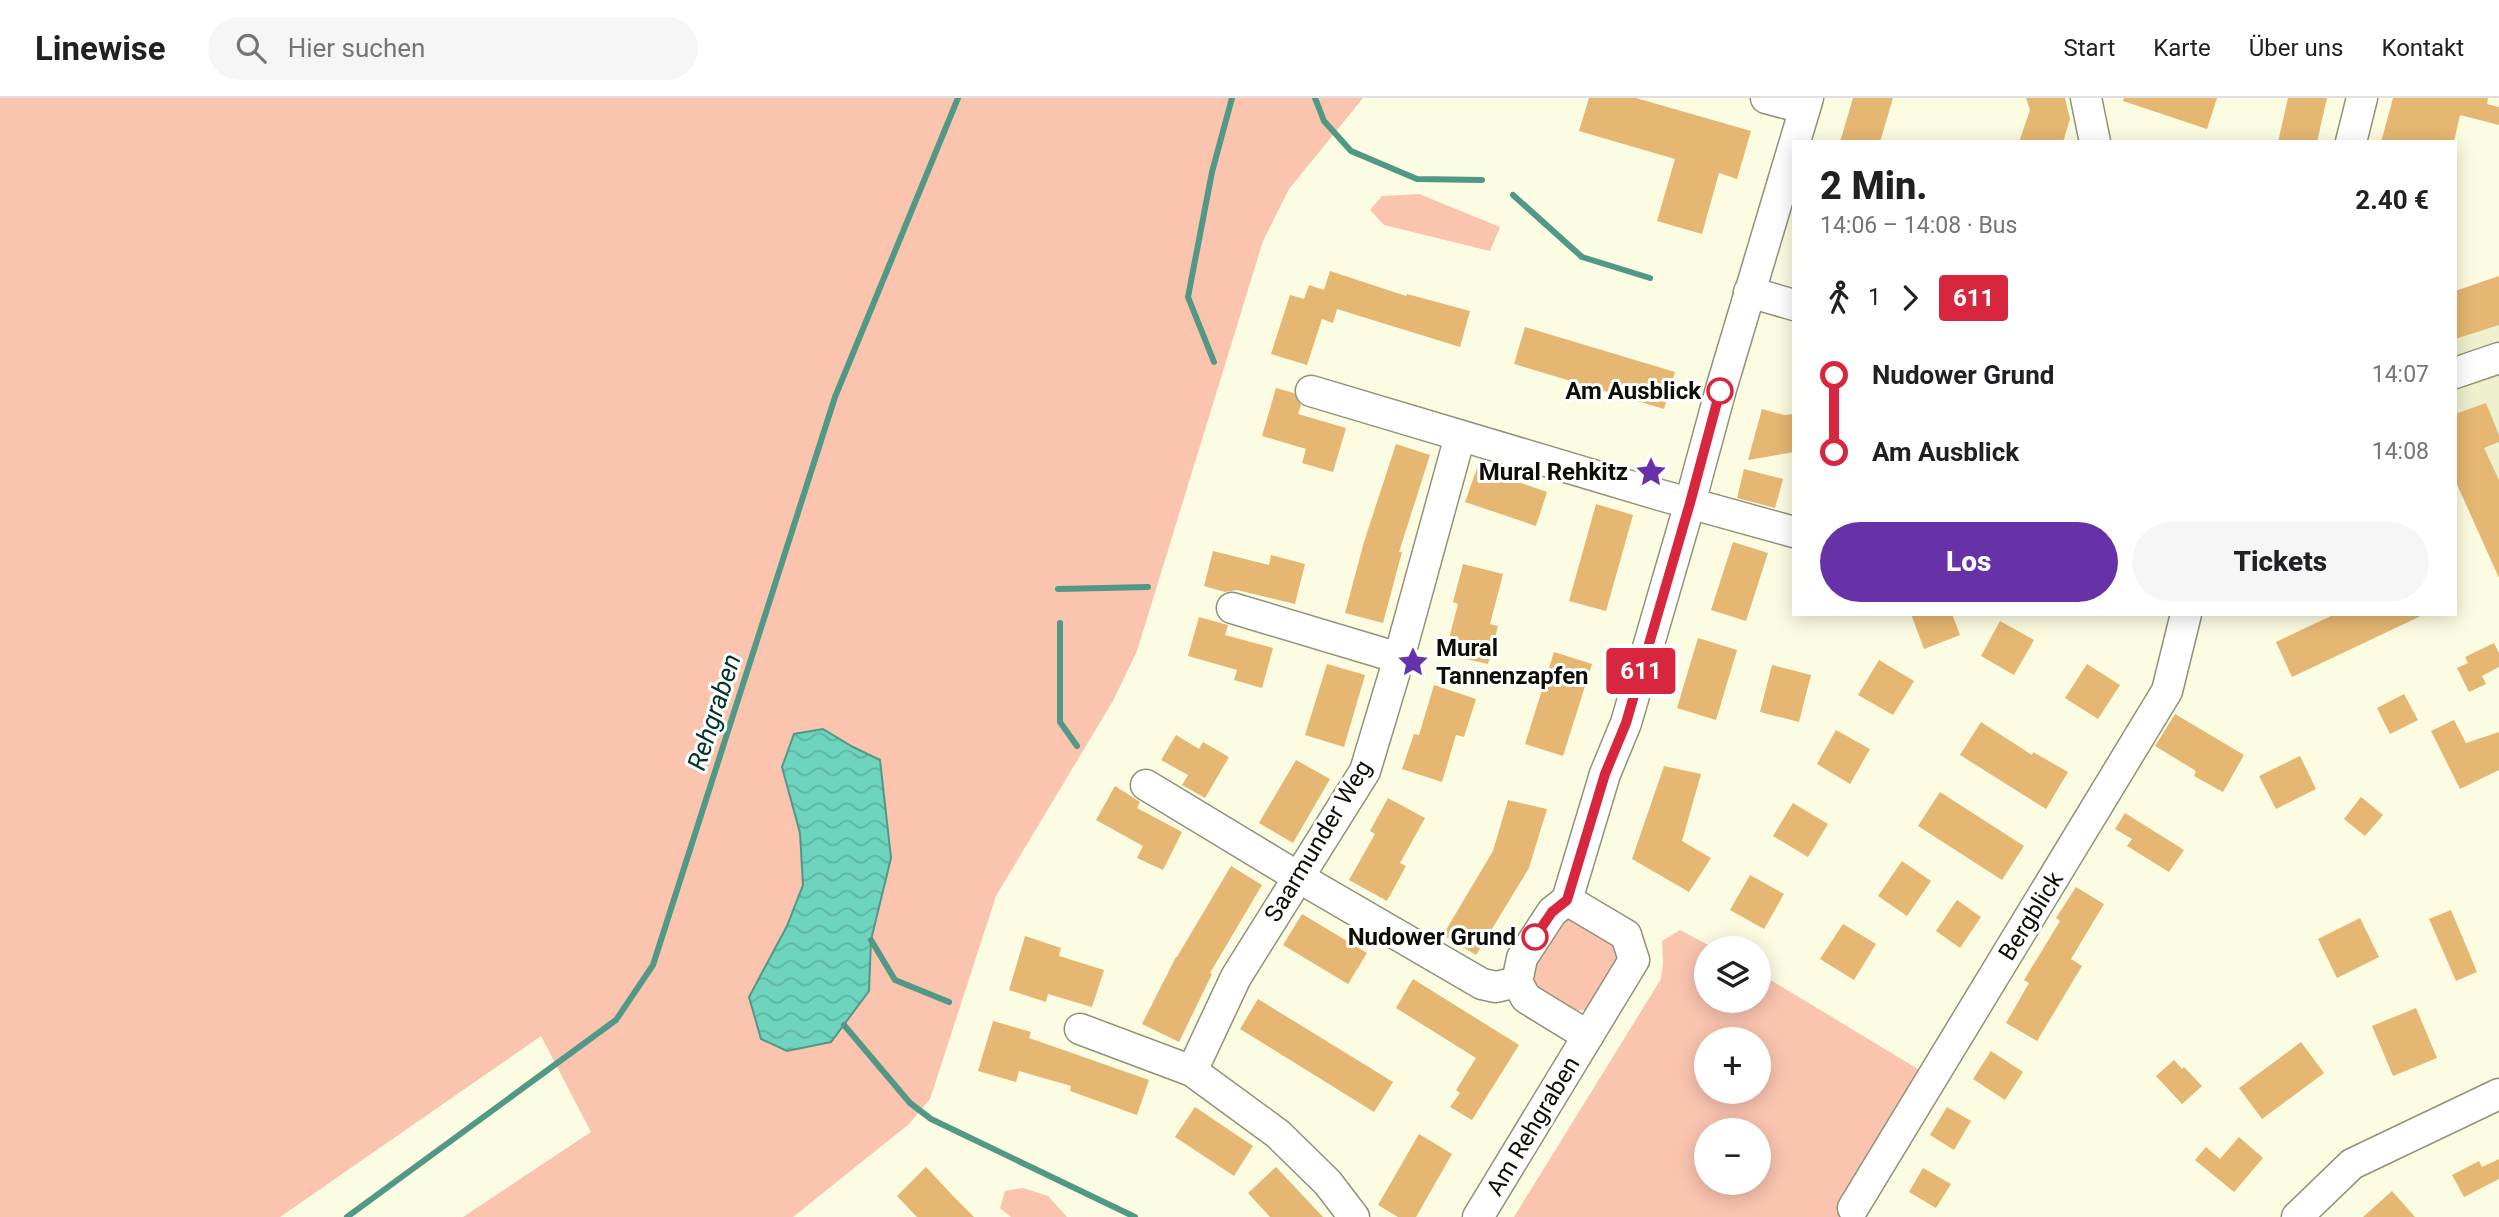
<!DOCTYPE html>
<html lang="de">
<head>
<meta charset="utf-8">
<style>
	body { margin:0; font-family:Roboto,sans-serif; background:#f6f6f6; color:#202124; height:100vh; display:flex; flex-direction:column; font-size:26px; white-space:nowrap }
	* { box-sizing:border-box; margin:0 }
	p { font-size:23px; color:#757577 }
	.icon { flex:none; width:38px; height:38px; fill:none; stroke:currentColor; stroke-width:2; stroke-linecap:round; stroke-linejoin:round }
	.map { position:relative; flex:1; overflow:hidden }
	.sheet { position:absolute; left:1792px; top:42px; width:665px; height:476px; display:flex; flex-direction:column; background:#fff; border-radius:0px; box-shadow:0 4px 18px #0003 }
	.sheet>* { flex:none }
	.badge { padding:0 14px; border-radius:5px; font-size:24px; line-height:46px }
	.controls { position:absolute; left:1694px; top:838px; display:grid; gap:14px }
	.controls a { display:grid; place-items:center; width:77px; height:77px; border-radius:50%; background:#fff; box-shadow:0 4px 18px #0003; font-size:35px }
	.map>.badge { position:absolute; translate:-50% -50%; box-shadow:0 0 0 4px #fff }
	.legs { display:flex; align-items:center; gap:10px; height:77px; padding:0 28px; font-size:23px }
	.legs p { margin-inline-start:auto }
	.summary { display:flex; align-items:center; justify-content:space-between; height:119px; padding:0 28px }
	h1 { font-size:38px; font-weight:800; line-height:52px }
	.primary-button { display:flex; gap:14px; margin-top:auto; padding:14px 28px }
	.primary-button a { flex:1; height:80px; border-radius:42px; background:#6731a8; color:#fff; font-size:28px; font-weight:800; line-height:80px; text-align:center }
	.primary-button a+a { background:#f6f6f6; color:#202124 }
	ul { padding:0 28px; list-style:none }
	li { display:flex; align-items:center; gap:24px; height:77px; font-size:26px }
	li i { display:grid; place-items:center; width:10px; height:100%; margin:0 9px; background:currentColor }
	li i::after { content:''; width:18px; height:18px; margin:-9px; border:5px solid; border-radius:50%; background:#fff }
	li p { margin-inline-start:auto }
	li:first-child i { background:linear-gradient(#0000 50%,currentColor 0) }
	li:last-child i { background:linear-gradient(currentColor 50%,#0000 0) }
	header { display:flex; align-items:center; gap:42px; box-sizing:border-box; height:98px; padding:0 35px; background:#fff; border-bottom:2px solid #e0e0e0 }
	header strong { font-size:33px }
	nav { display:flex; gap:38px; margin-inline-start:auto; font-size:24px }
	.search { width:490px; height:63px; background:#f6f6f6; display:flex; align-items:center; gap:18px; box-sizing:border-box; padding:0 24px; border-radius:38px; color:#757577; font-size:26px }
	.map>svg:first-child { display:block }
</style>
</head>
<body>
<header>
<strong>Linewise</strong>
<div class="search"><svg class="icon" aria-label="search" viewBox="0 0 24 24"><circle cx="10" cy="10" r="6"/><path d="M15 15l6 6"/></svg>Hier suchen</div>
<nav><a>Start</a><a>Karte</a><a>Über uns</a><a>Kontakt</a></nav>
</header>
<div class="map">
<svg width="2499" height="1119" viewBox="0 0 2499 1119">
	<defs>
		<pattern id="water-waves" width="16" height="10" patternUnits="userSpaceOnUse" patternTransform="scale(1.75)"><rect width="16" height="10" fill="#6ed4bd"/><path d="M0 5q4-4 8 0t8 0" fill="none" stroke="#5eb5a1"/></pattern>
	</defs>
	<rect width="100%" height="100%" fill="#fbfce1"/>
	<path fill="#eff0ce" d="M 2499,190 L 2499,449 L 2455,361 L 2455,204 Z"/>
	<g fill="#fac4af" fill-rule="evenodd">
		<path d="M 0,0 L 1363,0 L 1289,91 L 1263,143 L 1137,553 L 1114,601 L 996,798 L 930,1001 L 909,1026 L 793,1119 L 463,1119 L 591,1034 L 541,938 L 280,1119 L 0,1119 ZM 853,649 L 880,662 L 891,760 L 871,842 L 869,893 L 787,828 L 803,787 L 800,735 L 782,669 Z"/>
		<path d="M 1419,96 L 1500,129 L 1490,153 L 1384,127 L 1370,112 L 1382,98 Z"/>
		<path d="M 1569,820 L 1612,838 L 1622,855 L 1593,909 C 1581,915 1573,912 1562,905 C 1554,900 1540,895 1535,886 C 1525,870 1553,837 1563,823 Z"/>
		<path d="M 1680,832 L 1714,850 L 1706,850 L 1706,903 L 1759,903 L 1759,875 L 1931,979 L 1853,1110 L 1868,1119 L 1514,1119 L 1661,881 L 1663,865 L 1662,843 ZM 1706,942 L 1759,942 L 1759,994 L 1706,994 ZM 1706,1032 L 1759,1032 L 1759,1085 L 1706,1085 Z"/>
		<path d="M 1023,1090 L 1048,1098 L 1067,1119 L 1011,1119 L 1000,1110 L 1005,1093 Z"/>
	</g>
	<path fill="url(#water-waves)" stroke="#519986" stroke-width="2" d="M 823,631 L 853,649 L 880,662 L 891,760 L 871,842 L 869,893 L 831,944 L 787,953 L 761,941 L 749,899 L 787,828 L 803,787 L 800,735 L 782,669 L 794,636 Z"/>
	<g fill="none" stroke-linecap="round" stroke-linejoin="round">
		<g stroke="#519986" stroke-width="6">
			<path d="M 1315,0 L 1324,23 L 1351,53 L 1417,81 L 1482,82"/>
			<path d="M 1513,97 L 1582,159 L 1650,180"/>
			<path d="M 1214,264 L 1188,199 L 1212,74 L 1232,0"/>
			<path d="M 1058,491 L 1148,489"/>
			<path d="M 1060,525 L 1060,624 L 1077,648"/>
			<path d="M 871,842 L 895,882 L 949,904"/>
			<path d="M 844,927 L 910,1005 L 931,1021 L 1135,1119"/>
			<path d="M 347,1119 L 616,922 L 653,867 L 835,299 L 958,0"/>
		</g>
	</g>
	<g fill="#e6b772">
		<path d="M 1589,0 L 1636,0 L 1751,33 L 1737,81 L 1719,75 L 1702,136 L 1657,123 L 1675,61 L 1579,33 Z"/>
		<path d="M 1853,0 L 1893,0 L 1880,44 L 1840,44 Z"/>
		<path d="M 2026,0 L 2065,0 L 2070,21 L 2063,44 L 2019,44 L 2030,12 Z"/>
		<path d="M 2124,0 L 2217,0 L 2207,31 L 2123,3 Z"/>
		<path d="M 2288,0 L 2327,0 L 2317,44 L 2278,44 Z"/>
		<path d="M 2393,0 L 2488,0 L 2487,6 L 2499,9 L 2499,27 L 2460,17 L 2454,44 L 2381,44 Z"/>
		<path d="M 1330,173 L 1406,198 L 1407,196 L 1470,213 L 1460,249 L 1337,211 L 1333,225 L 1322,221 L 1307,267 L 1271,256 L 1290,197 L 1304,201 L 1309,187 L 1324,192 Z"/>
		<path d="M 2499,178 L 2499,227 L 2455,241 L 2455,193 Z"/>
		<path d="M 1525,229 L 1675,274 L 1664,311 L 1514,266 Z"/>
		<path d="M 1276,290 L 1294,295 L 1301,307 L 1298,316 L 1346,330 L 1333,374 L 1302,365 L 1306,351 L 1262,338 Z"/>
		<path d="M 2486,305 L 2499,337 L 2499,344 L 2484,350 L 2499,382 L 2499,480 L 2455,382 L 2455,316 Z"/>
		<path d="M 1762,311 L 1784,317 L 1794,316 L 1794,354 L 1748,362 Z"/>
		<path d="M 1396,346 L 1430,357 L 1399,454 L 1402,454 L 1383,525 L 1345,515 L 1364,444 Z"/>
		<path d="M 1477,370 L 1547,394 L 1536,428 L 1465,404 Z"/>
		<path d="M 1744,371 L 1783,381 L 1775,410 L 1737,400 Z"/>
		<path d="M 1596,406 L 1633,417 L 1606,513 L 1569,503 Z"/>
		<path d="M 1733,444 L 1768,455 L 1746,523 L 1711,512 Z"/>
		<path d="M 1213,453 L 1269,467 L 1271,457 L 1305,466 L 1295,506 L 1237,492 L 1225,494 L 1204,488 Z"/>
		<path d="M 1463,466 L 1503,476 L 1490,526 L 1498,528 L 1488,566 L 1445,556 L 1458,506 L 1453,504 Z"/>
		<path d="M 1911,516 L 1952,516 L 1960,537 L 1924,551 Z"/>
		<path d="M 2335,516 L 2425,516 L 2292,579 L 2276,544 Z"/>
		<path d="M 1199,519 L 1228,527 L 1225,537 L 1273,550 L 1262,590 L 1234,582 L 1237,572 L 1188,558 Z"/>
		<path d="M 2000,523 L 2034,542 L 2014,577 L 1981,558 Z"/>
		<path d="M 1698,540 L 1737,552 L 1716,622 L 1677,610 Z"/>
		<path d="M 2494,545 L 2499,555 L 2499,569 L 2482,578 L 2486,586 L 2469,594 L 2457,570 L 2468,565 L 2465,559 Z"/>
		<path d="M 1554,554 L 1592,566 L 1563,658 L 1525,646 Z"/>
		<path d="M 1879,562 L 1914,583 L 1893,617 L 1858,597 Z"/>
		<path d="M 1327,566 L 1365,577 L 1344,649 L 1305,637 Z"/>
		<path d="M 2087,566 L 2120,587 L 2098,621 L 2065,600 Z"/>
		<path d="M 1772,567 L 1811,577 L 1799,624 L 1760,614 Z"/>
		<path d="M 1434,587 L 1476,601 L 1464,639 L 1456,637 L 1442,684 L 1402,671 L 1414,636 L 1419,637 Z"/>
		<path d="M 2404,596 L 2418,622 L 2390,636 L 2377,610 Z"/>
		<path d="M 2175,616 L 2244,657 L 2223,694 L 2194,678 L 2196,673 L 2155,648 Z"/>
		<path d="M 2454,622 L 2466,645 L 2499,634 L 2499,672 L 2460,691 L 2431,633 Z"/>
		<path d="M 1981,624 L 2032,657 L 2033,654 L 2068,674 L 2046,711 L 1960,657 Z"/>
		<path d="M 1836,632 L 1870,651 L 1850,686 L 1817,666 Z"/>
		<path d="M 1176,637 L 1199,651 L 1203,644 L 1229,659 L 1205,700 L 1182,687 L 1188,677 L 1161,662 Z"/>
		<path d="M 2300,658 L 2316,691 L 2276,711 L 2259,678 Z"/>
		<path d="M 1296,662 L 1330,681 L 1293,745 L 1259,725 Z"/>
		<path d="M 1664,668 L 1701,676 L 1682,743 L 1711,760 L 1689,794 L 1632,761 Z"/>
		<path d="M 1115,688 L 1140,704 L 1137,710 L 1182,734 L 1163,772 L 1137,760 L 1143,748 L 1096,722 Z"/>
		<path d="M 1940,694 L 2024,748 L 2002,782 L 1918,728 Z"/>
		<path d="M 2361,699 L 2383,717 L 2365,738 L 2344,721 Z"/>
		<path d="M 1388,700 L 1425,720 L 1400,765 L 1406,768 L 1387,803 L 1349,782 L 1375,736 L 1370,733 Z"/>
		<path d="M 1508,702 L 1547,711 L 1529,770 L 1476,857 L 1443,837 L 1493,753 Z"/>
		<path d="M 1793,705 L 1828,726 L 1808,759 L 1773,738 Z"/>
		<path d="M 2125,715 L 2184,752 L 2169,774 L 2127,748 L 2132,741 L 2115,731 Z"/>
		<path d="M 1902,763 L 1931,783 L 1907,818 L 1878,798 Z"/>
		<path d="M 1231,768 L 1262,787 L 1210,875 L 1212,876 L 1179,944 L 1142,926 L 1176,859 L 1177,859 Z"/>
		<path d="M 1750,777 L 1784,796 L 1764,831 L 1730,812 Z"/>
		<path d="M 2076,789 L 2104,806 L 2071,861 L 2082,868 L 2037,943 L 2006,925 L 2029,885 L 2024,882 L 2060,823 L 2056,820 Z"/>
		<path d="M 1957,802 L 1981,819 L 1960,850 L 1936,833 Z"/>
		<path d="M 2451,812 L 2477,874 L 2456,883 L 2429,821 Z"/>
		<path d="M 1302,816 L 1367,855 L 1348,886 L 1283,847 Z"/>
		<path d="M 2360,820 L 2379,859 L 2337,880 L 2318,841 Z"/>
		<path d="M 1843,826 L 1876,846 L 1854,882 L 1820,861 Z"/>
		<path d="M 1025,838 L 1061,850 L 1059,858 L 1104,872 L 1092,909 L 1048,896 L 1046,904 L 1009,892 Z"/>
		<path d="M 1413,881 L 1519,947 L 1472,1022 L 1450,1009 L 1460,995 L 1456,992 L 1476,960 L 1396,910 Z"/>
		<path d="M 1258,901 L 1393,984 L 1374,1014 L 1240,931 Z"/>
		<path d="M 2416,910 L 2437,960 L 2393,978 L 2372,928 Z"/>
		<path d="M 993,923 L 1031,934 L 1029,940 L 1149,982 L 1137,1017 L 1070,993 L 1071,988 L 1019,973 L 1016,984 L 978,973 Z"/>
		<path d="M 2301,944 L 2324,975 L 2262,1021 L 2239,990 Z"/>
		<path d="M 1991,953 L 2023,974 L 2005,1002 L 1973,981 Z"/>
		<path d="M 2174,962 L 2182,971 L 2184,969 L 2202,988 L 2182,1006 L 2156,978 Z"/>
		<path d="M 1195,1009 L 1253,1048 L 1234,1078 L 1175,1039 Z"/>
		<path d="M 1947,1009 L 1971,1023 L 1954,1052 L 1930,1037 Z"/>
		<path d="M 1419,1036 L 1452,1056 L 1416,1119 L 1398,1119 L 1378,1107 Z"/>
		<path d="M 2239,1039 L 2263,1060 L 2234,1094 L 2195,1062 L 2206,1049 L 2220,1061 Z"/>
		<path d="M 2499,1061 L 2499,1081 L 2464,1099 L 2452,1077 L 2479,1063 L 2482,1069 Z"/>
		<path d="M 926,1069 L 954,1099 L 974,1119 L 917,1119 L 897,1098 Z"/>
		<path d="M 1276,1069 L 1323,1119 L 1270,1119 L 1248,1095 Z"/>
		<path d="M 1923,1070 L 1951,1086 L 1936,1110 L 1909,1094 Z"/>
		<path d="M 2392,1093 L 2415,1119 L 2363,1119 Z"/>
	</g>
	<g fill="none" stroke-linecap="round" stroke-linejoin="round">
		<defs>
			<g id="minor">
				<path d="M 1766,0 L 1803,10"/>
				<path d="M 2086,0 L 2095,44"/>
				<path d="M 2351,44 L 2362,0"/>
				<path d="M 1749,194 L 1794,207"/>
				<path d="M 2455,275 L 2499,260"/>
				<path d="M 1311,293 L 1660,397 L 1794,434"/>
				<path d="M 1232,510 L 1399,560"/>
				<path d="M 1146,687 L 1298,779 L 1482,886 L 1496,889 L 1517,884"/>
				<path d="M 1080,931 L 1192,973 L 1278,1036 L 1328,1085 L 1354,1119"/>
				<path d="M 1588,938 L 1526,900 L 1517,884 L 1522,860 L 1552,814 L 1567,802 L 1605,676 L 1626,625 L 1690,405 L 1721,291 L 1808,0"/>
				<path d="M 1192,973 L 1236,879 L 1365,673 L 1399,560 L 1460,338"/>
				<path d="M 1853,1110 L 2167,593 L 2186,516"/>
				<path d="M 1478,1119 L 1634,862 L 1626,837 L 1567,802"/>
				<path d="M 2297,1119 L 2352,1066 L 2499,996"/>
			</g>
		</defs>
		<use href="#minor" stroke="#919279" stroke-width="33"/>
		<use href="#minor" stroke="#fff" stroke-width="30"/>
	</g>
	<g fill="none" stroke-linecap="round" stroke-linejoin="round">
		<defs>
			<path id="line-1" d="M 1535,839 L 1552,814 L 1567,802 L 1605,676 L 1626,625 L 1690,405 L 1720,293"/>
		</defs>
		<use href="#line-1" stroke="#fff" stroke-width="16"/>
		<use href="#line-1" stroke="#d7263d" stroke-width="10"/>
	</g>
	<defs>
		<symbol id="sight-bare" viewBox="-9 -9 18 18"><path d="M0-6L1.8-2.2L6-1.7L2.9 1.2L3.7 5.4L0 3.3L-3.7 5.4L-2.9 1.2L-6-1.7L-1.8-2.2Z" fill="#6731a8" stroke="#fff" stroke-width="2.5" paint-order="stroke"/></symbol>
	</defs>
	<g fill-rule="evenodd">
		<use href="#sight-bare" x="1629" y="352" width="44" height="44"/>
		<use href="#sight-bare" x="1391" y="542" width="44" height="44"/>
	</g>
	<g fill="#fff" stroke="#d7263d" stroke-width="3.5">
		<circle cx="1720" cy="293" r="12"/>
		<circle cx="1535" cy="839" r="12"/>
	</g>
	<g text-anchor="middle" stroke-width="6" stroke-linejoin="round" paint-order="stroke">
		<g font-size="24" font-weight="bold" fill="#0e0e06" stroke="#fff" text-anchor="end">
			<text x="1701" y="301">Am Ausblick</text>
			<text x="1516" y="847">Nudower Grund</text>
		</g>
		<g font-size="24" font-weight="bold" fill="#0e0e06" stroke="#fff" text-anchor="end">
			<text x="1628" y="382">Mural Rehkitz</text>
			<text x="1436" y="558" text-anchor="start">Mural<tspan x="1436" dy="28">Tannenzapfen</tspan></text>
		</g>
		<g font-size="24" fill="#0e0e06" stroke="#fff">
			<text transform="translate(1318 743) rotate(-59)" y="8">Saarmunder Weg</text>
			<text transform="translate(2031 818) rotate(-58)" y="8">Bergblick</text>
			<text transform="translate(1533 1028) rotate(-59)" y="8">Am Rehgraben</text>
		</g>
		<g font-size="26" font-style="italic" fill="#01342b" stroke="#fff">
			<text transform="translate(714 614) rotate(-72)" y="9">Rehgraben</text>
		</g>
	</g>
</svg>
<div class="controls">
<a><svg class="icon" aria-label="layers" viewBox="0 0 24 24"><path d="M12 4l9 5-9 5-9-5zM3 14l9 5 9-5"/></svg></a>
<a>+</a>
<a>−</a>
</div>
<b class="badge" style="left:1641px;top:573px;background:#d7263d;color:#fff">611</b>
<section class="sheet">
<div class="summary"><div><h1>2 Min.</h1><p>14:06 – 14:08 · Bus</p></div><b>2.40 €</b></div>
<div class="legs"><svg class="icon" aria-label="walk" viewBox="0 0 24 24"><circle cx="13" cy="4" r="2"/><path d="M13 8l-2 6 4 7M11 14l-3 7M7 12l3-4h3l4 4"/></svg>1<svg class="icon" aria-label="forward" viewBox="0 0 24 24"><path d="M9 5l7 7-7 7"/></svg><b class="badge" style="background:#d7263d;color:#fff">611</b></div>
<ul>
<li><i style="color:#d7263d"></i><b>Nudower Grund</b><p>14:07</p></li>
<li><i style="color:#d7263d"></i><b>Am Ausblick</b><p>14:08</p></li>
</ul>
<div class="primary-button"><a>Los</a><a>Tickets</a></div>
</section>
</div>
</body>
</html>
